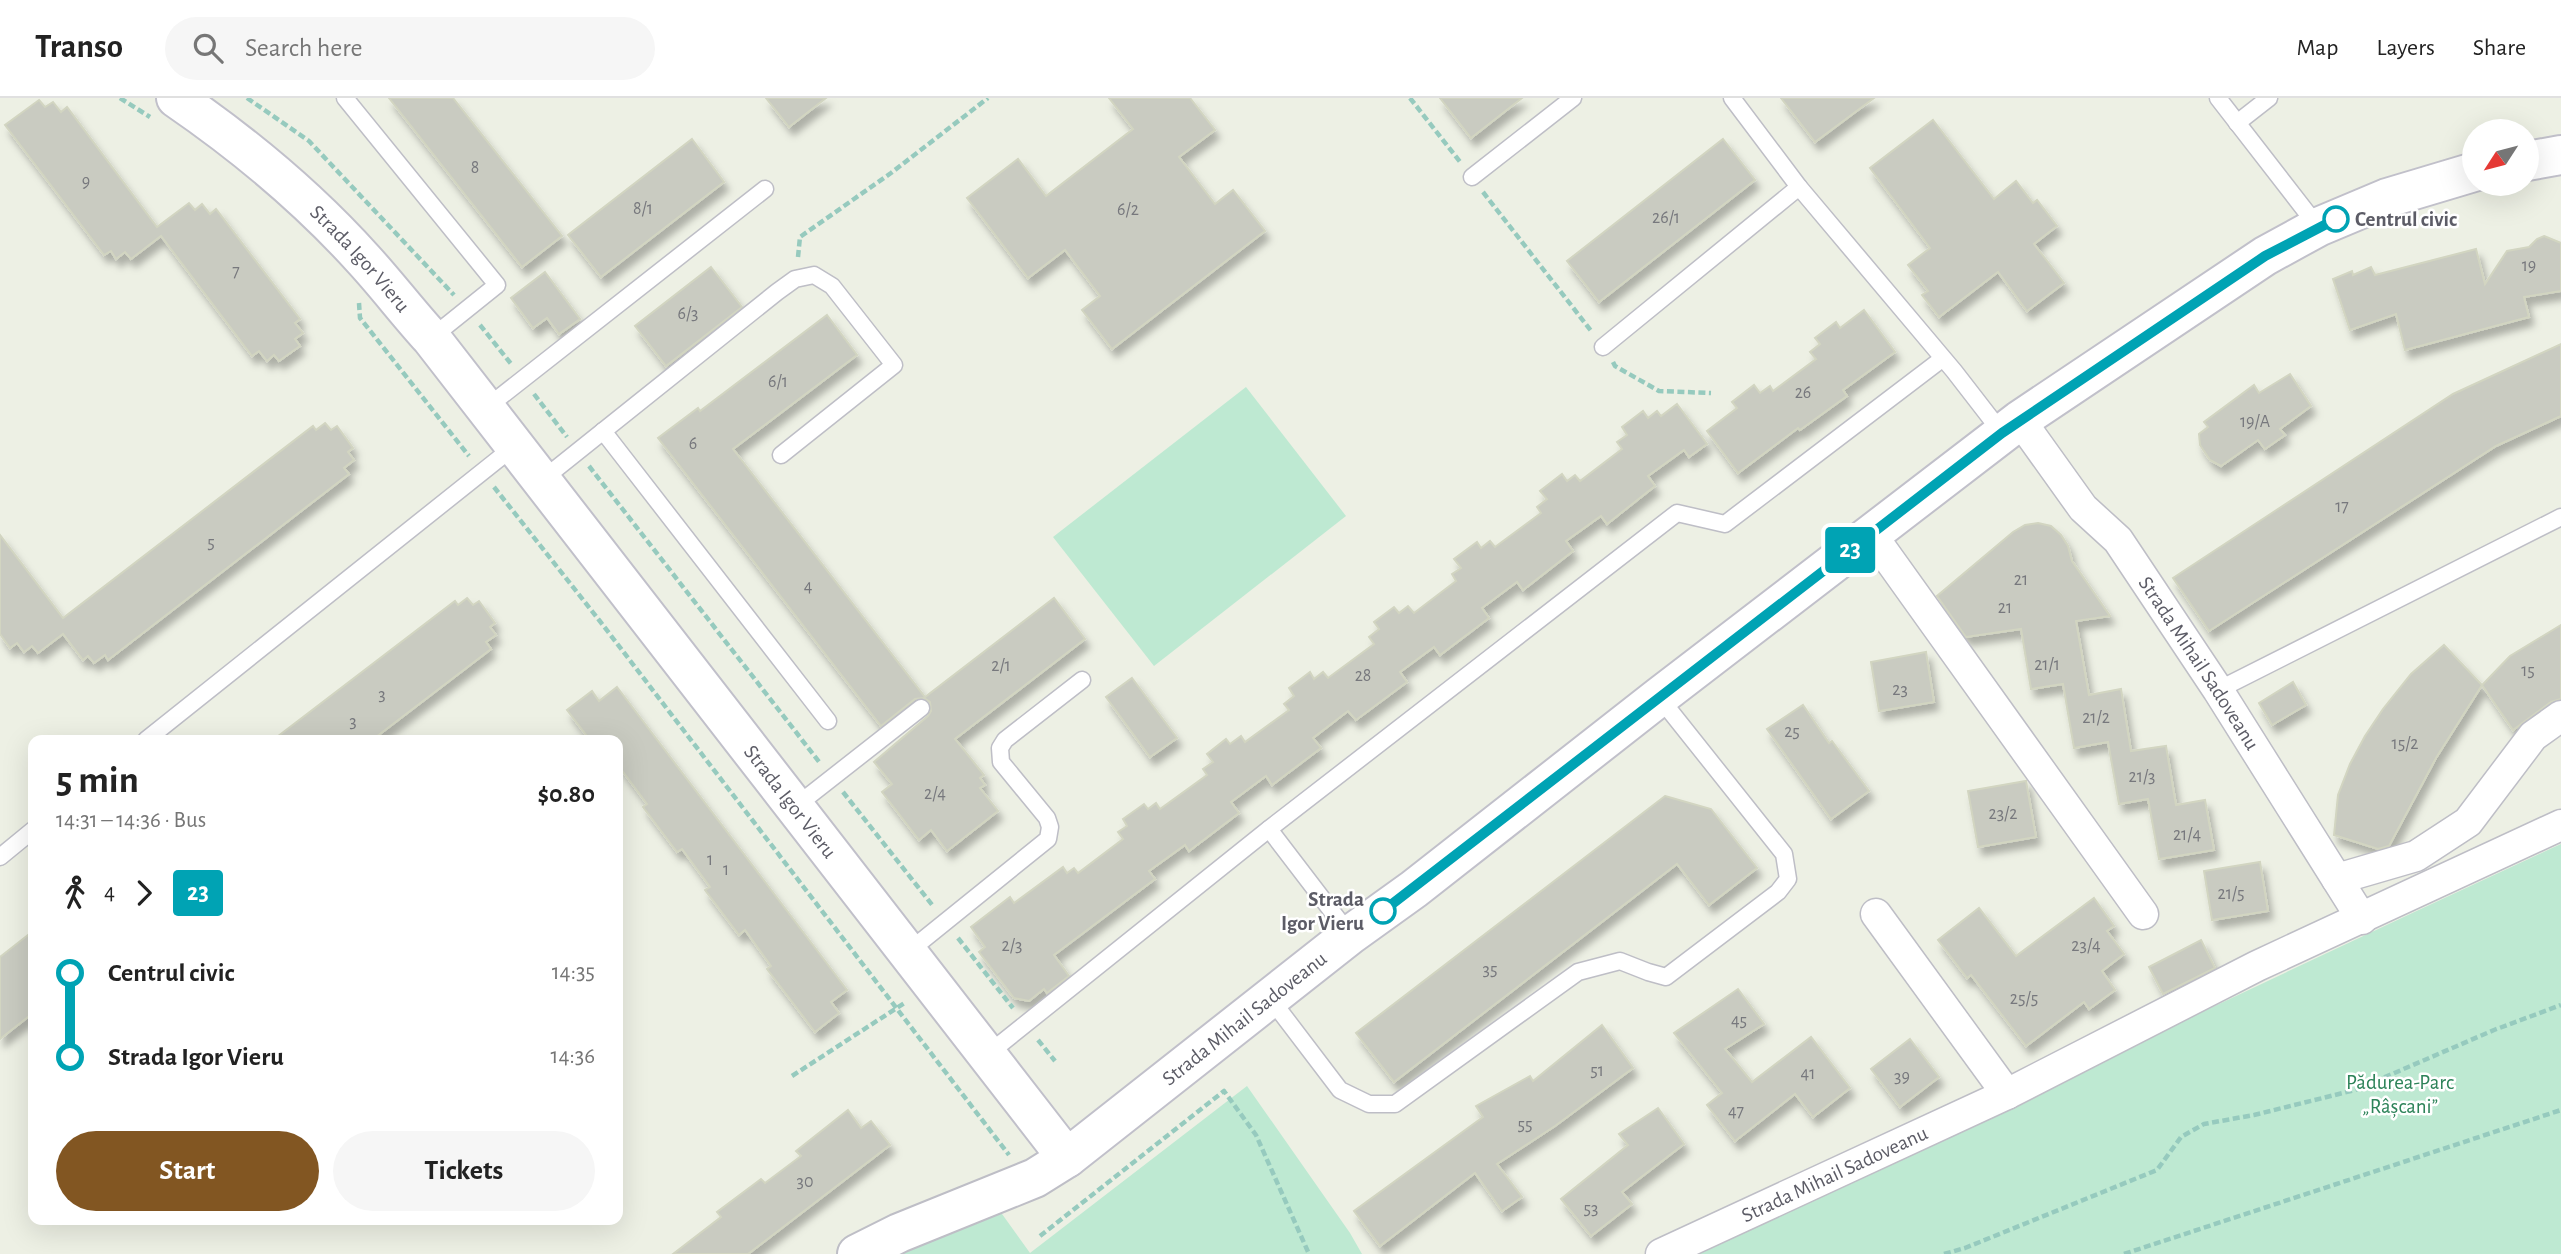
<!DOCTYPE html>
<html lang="en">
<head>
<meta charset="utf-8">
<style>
	body { margin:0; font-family:"Alegreya Sans",sans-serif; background:#f6f6f6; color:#222; height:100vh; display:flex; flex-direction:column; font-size:26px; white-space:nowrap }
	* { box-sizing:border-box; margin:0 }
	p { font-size:23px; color:#767676 }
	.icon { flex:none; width:38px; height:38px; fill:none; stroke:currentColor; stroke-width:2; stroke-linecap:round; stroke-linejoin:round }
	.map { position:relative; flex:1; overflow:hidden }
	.sheet { position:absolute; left:28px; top:637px; width:595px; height:490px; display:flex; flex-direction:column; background:#fff; border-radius:14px; box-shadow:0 7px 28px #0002 }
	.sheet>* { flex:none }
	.badge { padding:0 14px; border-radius:5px; font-size:24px; line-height:46px }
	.needle { width:46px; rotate:234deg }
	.tools { position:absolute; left:2462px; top:21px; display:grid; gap:14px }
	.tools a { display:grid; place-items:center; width:77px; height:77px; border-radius:50%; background:#fff; box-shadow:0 7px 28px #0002; font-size:35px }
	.map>.badge { position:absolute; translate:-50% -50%; box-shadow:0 0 0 4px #fff }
	.legs { display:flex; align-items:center; gap:10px; height:77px; padding:0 28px; font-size:23px }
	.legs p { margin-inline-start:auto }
	.headline { display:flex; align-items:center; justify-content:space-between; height:119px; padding:0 28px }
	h1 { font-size:38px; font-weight:700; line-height:52px }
	.button { display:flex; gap:14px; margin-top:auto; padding:14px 28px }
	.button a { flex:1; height:80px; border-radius:42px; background:#825622; color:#fff; font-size:28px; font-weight:700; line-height:80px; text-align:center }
	.button a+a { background:#f6f6f6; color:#222 }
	ul { padding:0 28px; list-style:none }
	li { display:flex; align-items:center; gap:24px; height:84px; font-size:26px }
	li i { display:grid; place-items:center; width:10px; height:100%; margin:0 9px; background:currentColor }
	li i::after { content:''; width:18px; height:18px; margin:-9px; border:5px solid; border-radius:50%; background:#fff }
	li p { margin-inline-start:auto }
	li:first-child i { background:linear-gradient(#0000 50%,currentColor 0) }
	li:last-child i { background:linear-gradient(currentColor 50%,#0000 0) }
	header { display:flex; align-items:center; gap:42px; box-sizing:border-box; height:98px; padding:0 35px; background:#fff; border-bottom:2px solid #e0e0e0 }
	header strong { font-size:33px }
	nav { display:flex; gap:38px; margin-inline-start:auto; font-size:24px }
	.search { width:490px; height:63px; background:#f6f6f6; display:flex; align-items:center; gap:18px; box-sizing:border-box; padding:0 24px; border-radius:38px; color:#767676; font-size:26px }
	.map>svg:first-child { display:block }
</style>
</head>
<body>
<header>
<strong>Transo</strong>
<div class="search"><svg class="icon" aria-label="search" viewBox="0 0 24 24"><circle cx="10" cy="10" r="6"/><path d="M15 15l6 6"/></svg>Search here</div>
<nav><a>Map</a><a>Layers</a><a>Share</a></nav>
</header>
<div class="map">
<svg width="2561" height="1156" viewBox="0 0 2561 1156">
	<defs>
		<filter id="shadow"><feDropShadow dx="4.5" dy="8" stdDeviation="3.5" flood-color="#0004"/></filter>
	</defs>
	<rect width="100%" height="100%" fill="#edf0e4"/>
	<g fill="#bee9d2">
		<path d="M 1246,289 L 1346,418 L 1154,568 L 1053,439 Z"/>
		<path d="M 2561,746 L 2561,1156 L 1690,1156 C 1981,1020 2270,880 2561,746 Z"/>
		<path d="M 1247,988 L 1350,1135 L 1362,1156 L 836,1156 L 855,1143 L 979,1084 L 1030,1155 Z"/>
	</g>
	<g fill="#c9cbc1" stroke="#d2d5c1" stroke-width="2" filter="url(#shadow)">
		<path d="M 389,0 L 453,0 L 562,138 L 522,169 Z"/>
		<path d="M 766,0 L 826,0 L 789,29 Z"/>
		<path d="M 1109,0 L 1190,0 L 1215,32 L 1179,59 L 1215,106 L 1233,92 L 1265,133 L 1112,251 L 1082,212 L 1100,198 L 1065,152 L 1028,180 L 967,100 L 1018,61 L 1046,98 L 1133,31 Z"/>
		<path d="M 1440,0 L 1522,0 L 1471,40 Z"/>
		<path d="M 1781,0 L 1874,0 L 1815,44 Z"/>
		<path d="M 39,2 L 45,9 L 53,4 L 61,14 L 67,9 L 157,129 L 189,105 L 195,112 L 202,106 L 210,116 L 216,111 L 300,221 L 295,225 L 303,235 L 295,241 L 300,248 L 279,263 L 274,257 L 267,263 L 259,253 L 252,258 L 161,138 L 131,161 L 125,154 L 116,161 L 111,153 L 104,157 L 5,27 Z"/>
		<path d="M 1933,22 L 1994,101 L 2016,83 L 2033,105 L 2037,102 L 2057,128 L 2034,146 L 2064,185 L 2027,213 L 1998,174 L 1939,219 L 1922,197 L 1928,193 L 1908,167 L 1930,150 L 1870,70 Z"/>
		<path d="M 692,41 L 724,84 L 601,179 L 568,137 Z"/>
		<path d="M 1723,41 L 1755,82 L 1599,204 L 1567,163 Z"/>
		<path d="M 2544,138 L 2561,145 L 2561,193 L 2524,199 L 2529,219 L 2405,252 L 2396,216 L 2350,232 L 2333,181 L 2352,173 L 2353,177 L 2371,169 L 2375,177 L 2476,151 L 2485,186 L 2507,153 L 2529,149 L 2537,141 Z"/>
		<path d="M 711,169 L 742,209 L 666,268 L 635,228 Z"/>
		<path d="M 545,174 L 580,221 L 559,236 L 547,220 L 533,230 L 511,200 Z"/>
		<path d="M 1864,212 L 1895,254 L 1843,292 L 1847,298 L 1800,332 L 1798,330 L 1738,375 L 1707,333 L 1737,310 L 1732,304 L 1754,287 L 1760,295 L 1770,288 L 1773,293 L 1816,261 L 1810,254 L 1820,246 L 1815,240 L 1836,224 L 1840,230 Z"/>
		<path d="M 827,217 L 857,257 L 733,351 L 925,599 L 1054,500 L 1085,541 L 955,641 L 984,677 L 980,680 L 985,687 L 980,690 L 998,713 L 947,753 L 931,732 L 919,742 L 882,694 L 892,686 L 874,664 L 928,618 L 931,613 L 930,604 L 924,600 L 915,601 L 881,628 L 658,340 L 698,310 L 700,313 Z"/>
		<path d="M 2561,246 L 2561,318 L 2496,348 L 2209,533 L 2173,480 L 2453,296 Z"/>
		<path d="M 2290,276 L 2311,308 L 2280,331 L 2285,337 L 2265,351 L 2258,342 L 2221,368 L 2210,362 L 2200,347 L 2199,336 L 2208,329 L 2204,324 L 2254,287 L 2259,295 Z"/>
		<path d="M 1677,306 L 1707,346 L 1689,359 L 1684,352 L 1648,378 L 1655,388 L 1607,426 L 1601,418 L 1566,443 L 1573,453 L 1523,492 L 1517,484 L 1482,510 L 1489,520 L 1440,557 L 1434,549 L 1400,574 L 1407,584 L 1356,622 L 1348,613 L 1313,640 L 1321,650 L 1272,687 L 1266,678 L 1231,704 L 1239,715 L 1189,753 L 1185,747 L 1149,773 L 1155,781 L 1054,857 L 1069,878 L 1047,895 L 1044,891 L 1029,903 L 1014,900 L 979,854 L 985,849 L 971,829 L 1010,799 L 1014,805 L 1063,769 L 1067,775 L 1074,770 L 1078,775 L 1123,741 L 1118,734 L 1127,728 L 1123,721 L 1144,706 L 1148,711 L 1156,705 L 1160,711 L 1207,677 L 1203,671 L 1213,664 L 1207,656 L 1226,641 L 1230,646 L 1241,638 L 1245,644 L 1289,612 L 1284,606 L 1294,598 L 1289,590 L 1310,574 L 1314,581 L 1323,574 L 1328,580 L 1374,546 L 1369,539 L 1379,531 L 1374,524 L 1394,509 L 1399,515 L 1408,508 L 1414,515 L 1456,483 L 1452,476 L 1461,470 L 1454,461 L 1477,444 L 1481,450 L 1490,443 L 1495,449 L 1541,415 L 1537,409 L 1547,401 L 1540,393 L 1562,376 L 1567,383 L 1575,377 L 1580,383 L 1622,351 L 1617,344 L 1627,337 L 1622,329 L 1643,313 L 1648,320 L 1657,313 L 1661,318 Z"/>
		<path d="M 325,325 L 331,332 L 337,328 L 353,350 L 348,354 L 354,362 L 344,370 L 349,376 L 108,562 L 105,557 L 94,565 L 88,558 L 83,562 L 63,536 L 38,555 L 32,548 L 24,554 L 17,545 L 10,550 L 0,536 L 0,437 L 63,520 L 313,328 L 316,332 Z"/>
		<path d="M 2038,425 L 2051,428 L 2061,437 L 2068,448 L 2072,463 L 2110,518 L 2076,523 L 2089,597 L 2121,591 L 2131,653 L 2166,648 L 2176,707 L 2205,702 L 2214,752 L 2159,761 L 2148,701 L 2119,706 L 2108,644 L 2074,650 L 2063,586 L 2031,591 L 2021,531 L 1966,539 L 1937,498 L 2013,434 L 2025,427 Z"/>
		<path d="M 467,500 L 473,507 L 479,503 L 495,525 L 490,529 L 496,537 L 486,544 L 491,551 L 372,642 L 273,642 L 455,503 L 458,507 Z"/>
		<path d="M 2561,527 L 2561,601 L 2551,604 L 2513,632 L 2482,587 L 2510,558 Z"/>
		<path d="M 2444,547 L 2482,587 L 2436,660 L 2389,748 L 2378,751 L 2334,737 L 2338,697 L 2350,666 L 2365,638 L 2383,611 L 2411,576 Z"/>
		<path d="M 1926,554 L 1934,604 L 1879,613 L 1871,564 Z"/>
		<path d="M 1132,580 L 1177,640 L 1150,659 L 1106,599 Z"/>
		<path d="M 2293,584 L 2306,607 L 2272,627 L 2259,605 Z"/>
		<path d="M 617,589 L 847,892 L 831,904 L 839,915 L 815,934 L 767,871 L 771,868 L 745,832 L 739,837 L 705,792 L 710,789 L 682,751 L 677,754 L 643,709 L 647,706 L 618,667 L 618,642 L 590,642 L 567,612 L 592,593 L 599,603 Z"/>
		<path d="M 1803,607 L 1829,645 L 1832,643 L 1869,693 L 1831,721 L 1767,631 Z"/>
		<path d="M 2026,683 L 2036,739 L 1978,749 L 1968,693 Z"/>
		<path d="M 1665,698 L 1711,711 L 1757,770 L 1709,807 L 1677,766 L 1394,984 L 1356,935 Z"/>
		<path d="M 2260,764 L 2268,813 L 2212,822 L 2204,773 Z"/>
		<path d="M 2094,800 L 2114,828 L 2107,833 L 2124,856 L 2102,873 L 2115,892 L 2089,911 L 2084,904 L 2026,948 L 1971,877 L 1967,880 L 1938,842 L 1979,810 L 2016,858 Z"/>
		<path d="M 33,833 L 33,915 L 0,941 L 0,859 Z"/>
		<path d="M 2201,842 L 2215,870 L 2163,896 L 2149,869 Z"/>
		<path d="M 1738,891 L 1764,926 L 1725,951 L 1752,984 L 1811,939 L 1850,990 L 1813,1019 L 1795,996 L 1735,1043 L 1707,1007 L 1722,995 L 1674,935 Z"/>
		<path d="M 1602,927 L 1633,970 L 1555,1028 L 1497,1066 L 1522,1099 L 1502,1113 L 1475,1075 L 1380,1148 L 1354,1113 L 1483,1019 L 1476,1008 L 1530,978 L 1533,983 Z"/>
		<path d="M 1910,941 L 1939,979 L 1900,1009 L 1871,971 Z"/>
		<path d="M 1658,1010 L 1684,1046 L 1622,1094 L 1632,1106 L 1591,1138 L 1561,1101 L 1628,1047 L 1619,1036 Z"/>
		<path d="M 848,1012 L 861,1030 L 871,1023 L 890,1047 L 748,1156 L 673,1156 L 721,1119 L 717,1114 L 761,1081 L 765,1085 L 801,1058 L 796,1053 Z"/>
	</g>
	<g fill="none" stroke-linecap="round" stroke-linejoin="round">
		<defs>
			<g id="service">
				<path d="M 345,0 L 497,187 L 431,240"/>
				<path d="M 1732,0 L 1799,89 L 1954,273 L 2002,335"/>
				<path d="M 2218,0 L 2318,129"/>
				<path d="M 2237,25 L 2269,0"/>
				<path d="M 1472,79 L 1573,0"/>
				<path d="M 1603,249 L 1799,89"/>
				<path d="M 486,310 L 765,91"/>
				<path d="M 603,333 L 828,623"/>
				<path d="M 542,382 L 777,194 L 795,181 L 814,177 L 832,188 L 894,267 L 781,357"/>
				<path d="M 2218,592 L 2561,419"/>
				<path d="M 146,642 L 516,347"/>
				<path d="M 796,708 L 921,610"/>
				<path d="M 1269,731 L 1350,837"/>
				<path d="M 0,759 L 33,732"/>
				<path d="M 908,854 L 1048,741 L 1050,729 L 1047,720 L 1001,664 L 1000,650 L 1005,642 L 1082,582"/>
				<path d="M 1270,900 L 1340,992 L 1369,1006 L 1395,1006 L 1578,874 L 1620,863 L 1648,874 L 1666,879 L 1778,794 L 1788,781 L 1784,756 L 1659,599"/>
				<path d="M 988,956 L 1269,731 L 1677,415 L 1725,426 L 1942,261"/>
			</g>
			<g id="minor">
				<path id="s1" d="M 2020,322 L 2083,410 L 2118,442 L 2218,592 L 2362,821"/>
				<path d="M 1871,436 L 2143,816"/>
				<path d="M 2337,781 L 2416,758 L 2468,724 L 2533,638 L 2561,618"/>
				<path d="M 1876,816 L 2007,996"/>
				<path id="s2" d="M 1661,1156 L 2007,996 L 2257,868 L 2561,727"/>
			</g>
			<path id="tertiary" d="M 857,1156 L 899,1135 L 1035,1080 L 1067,1060"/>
			<g id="secondary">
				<path id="s3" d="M 176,0 C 243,46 310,102 364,162 C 387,187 408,215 431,240 L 1067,1060 L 1350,837 L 1414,791 L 1659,599 L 2020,322 L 2265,158 L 2318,129 L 2387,100 L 2474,74"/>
				<path d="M 2527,63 L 2561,57"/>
			</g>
		</defs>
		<use href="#service" stroke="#bebec6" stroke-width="19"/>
		<use href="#minor" stroke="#bebec6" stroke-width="33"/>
		<use href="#tertiary" stroke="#bebec6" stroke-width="42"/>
		<use href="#secondary" stroke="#c1c0ca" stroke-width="42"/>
		<g stroke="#96cabe" stroke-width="4.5" stroke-dasharray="7 3.5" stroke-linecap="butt">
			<path d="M 120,0 L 150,19"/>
			<path d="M 247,0 L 309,43 L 454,197"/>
			<path d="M 1410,0 L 1461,65"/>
			<path d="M 1483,94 L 1592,234"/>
			<path d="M 798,159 L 800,139 L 891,75 L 988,0"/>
			<path d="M 359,205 L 360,220 L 469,358"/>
			<path d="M 480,227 L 512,267"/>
			<path d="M 1613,264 L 1615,268 L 1659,293 L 1711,295"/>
			<path d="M 534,296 L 567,339"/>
			<path d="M 589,368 L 820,665"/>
			<path d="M 494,389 L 599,522 L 1009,1057"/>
			<path d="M 843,694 L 933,808"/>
			<path d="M 958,840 L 1013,910"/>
			<path d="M 1038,942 L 1055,963"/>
			<path d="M 792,978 L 906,904"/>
			<path d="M 1040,1138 L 1224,993 L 1256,1037 L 1309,1156"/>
			<path d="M 1944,1156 L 1965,1150 L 2157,1072 L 2181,1039 L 2204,1026 L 2254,1017 L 2355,992 L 2494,932 L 2561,907"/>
			<path d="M 2124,1156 L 2561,1012"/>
		</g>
		<use href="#service" stroke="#fff" stroke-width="16"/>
		<use href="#minor" stroke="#fff" stroke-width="30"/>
		<use href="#tertiary" stroke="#fff" stroke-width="38"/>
		<use href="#secondary" stroke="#fff" stroke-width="38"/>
	</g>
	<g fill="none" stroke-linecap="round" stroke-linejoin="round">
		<defs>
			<path id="line-1" d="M 1383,813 L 2002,335 L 2265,158 L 2336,121"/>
		</defs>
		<use href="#line-1" stroke="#fff" stroke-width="16"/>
		<use href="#line-1" stroke="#00a3b4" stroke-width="10"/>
	</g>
	<g fill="#fff" stroke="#00a3b4" stroke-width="3.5">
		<circle cx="2336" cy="121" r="12"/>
		<circle cx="1383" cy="813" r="12"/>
	</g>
	<g text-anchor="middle" stroke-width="5" stroke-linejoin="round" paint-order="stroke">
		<g font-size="18" fill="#77787d">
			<text x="475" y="75">8</text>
			<text x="86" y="89">9</text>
			<text x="643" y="116">8/1</text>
			<text x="1128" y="117">6/2</text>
			<text x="1666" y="125">26/1</text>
			<text x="2529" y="173">19</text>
			<text x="236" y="179">7</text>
			<text x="688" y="221">6/3</text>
			<text x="778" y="289">6/1</text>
			<text x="1803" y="300">26</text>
			<text x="2255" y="329">19/A</text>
			<text x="693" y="351">6</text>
			<text x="2342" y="414">17</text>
			<text x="211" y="450">5</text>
			<text x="2021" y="487">21</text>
			<text x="808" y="494">4</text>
			<text x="2005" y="515">21</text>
			<text x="2047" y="572">21/1</text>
			<text x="1001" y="573">2/1</text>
			<text x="2528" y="578">15</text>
			<text x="1363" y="583">28</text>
			<text x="1900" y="597">23</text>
			<text x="382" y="602">3</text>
			<text x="2096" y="625">21/2</text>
			<text x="353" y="629">3</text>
			<text x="1792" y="639">25</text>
			<text x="2405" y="651">15/2</text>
			<text x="2142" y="684">21/3</text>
			<text x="935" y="701">2/4</text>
			<text x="2003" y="721">23/2</text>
			<text x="2187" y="742">21/4</text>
			<text x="710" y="767">1</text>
			<text x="726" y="777">1</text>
			<text x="2231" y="801">21/5</text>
			<text x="1012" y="853">2/3</text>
			<text x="2086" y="853">23/4</text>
			<text x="1490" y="877">35</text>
			<text x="2024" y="906">25/5</text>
			<text x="1739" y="928">45</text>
			<text x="1597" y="978">51</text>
			<text x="1808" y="981">41</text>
			<text x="1902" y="984">39</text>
			<text x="1736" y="1019">47</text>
			<text x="1525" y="1032">55</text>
			<text x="805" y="1089">30</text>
			<text x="1591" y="1116">53</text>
		</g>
		<g font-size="21" font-weight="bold" fill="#5c5c66" stroke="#fff" text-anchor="start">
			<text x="2355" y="128">Centrul civic</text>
			<text x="1364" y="808" text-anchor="end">Strada<tspan x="1364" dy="24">Igor Vieru</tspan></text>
		</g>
		<g font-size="21" fill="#5c5c66" stroke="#fff">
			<text dy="7" stroke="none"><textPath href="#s3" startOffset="245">Strada Igor Vieru</textPath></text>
			<text dy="7" stroke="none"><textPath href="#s1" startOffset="303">Strada Mihail Sadoveanu</textPath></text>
			<text dy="7" stroke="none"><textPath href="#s3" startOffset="938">Strada Igor Vieru</textPath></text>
			<text dy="7" stroke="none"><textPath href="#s3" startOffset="1615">Strada Mihail Sadoveanu</textPath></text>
			<text dy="7" stroke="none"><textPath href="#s2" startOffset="191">Strada Mihail Sadoveanu</textPath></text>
		</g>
		<g font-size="21" fill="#2d8359" stroke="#fff">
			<text x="2400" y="991">Pădurea-Parc<tspan x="2400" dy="24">„Râșcani”</tspan></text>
		</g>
	</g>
</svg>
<div class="tools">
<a><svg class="needle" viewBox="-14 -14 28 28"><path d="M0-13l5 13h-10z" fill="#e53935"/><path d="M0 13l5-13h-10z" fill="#767676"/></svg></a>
</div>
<b class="badge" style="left:1850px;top:452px;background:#00a3b4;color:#fff">23</b>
<section class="sheet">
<div class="headline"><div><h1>5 min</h1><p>14:31 – 14:36 · Bus</p></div><b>$0.80</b></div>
<div class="legs"><svg class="icon" aria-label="walk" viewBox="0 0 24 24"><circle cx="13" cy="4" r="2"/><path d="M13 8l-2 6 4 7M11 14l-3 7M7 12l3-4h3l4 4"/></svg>4<svg class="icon" aria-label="forward" viewBox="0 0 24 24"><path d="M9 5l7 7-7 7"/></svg><b class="badge" style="background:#00a3b4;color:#fff">23</b></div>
<ul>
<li><i style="color:#00a3b4"></i><b>Centrul civic</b><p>14:35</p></li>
<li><i style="color:#00a3b4"></i><b>Strada Igor Vieru</b><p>14:36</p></li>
</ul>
<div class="button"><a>Start</a><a>Tickets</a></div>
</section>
</div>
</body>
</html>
